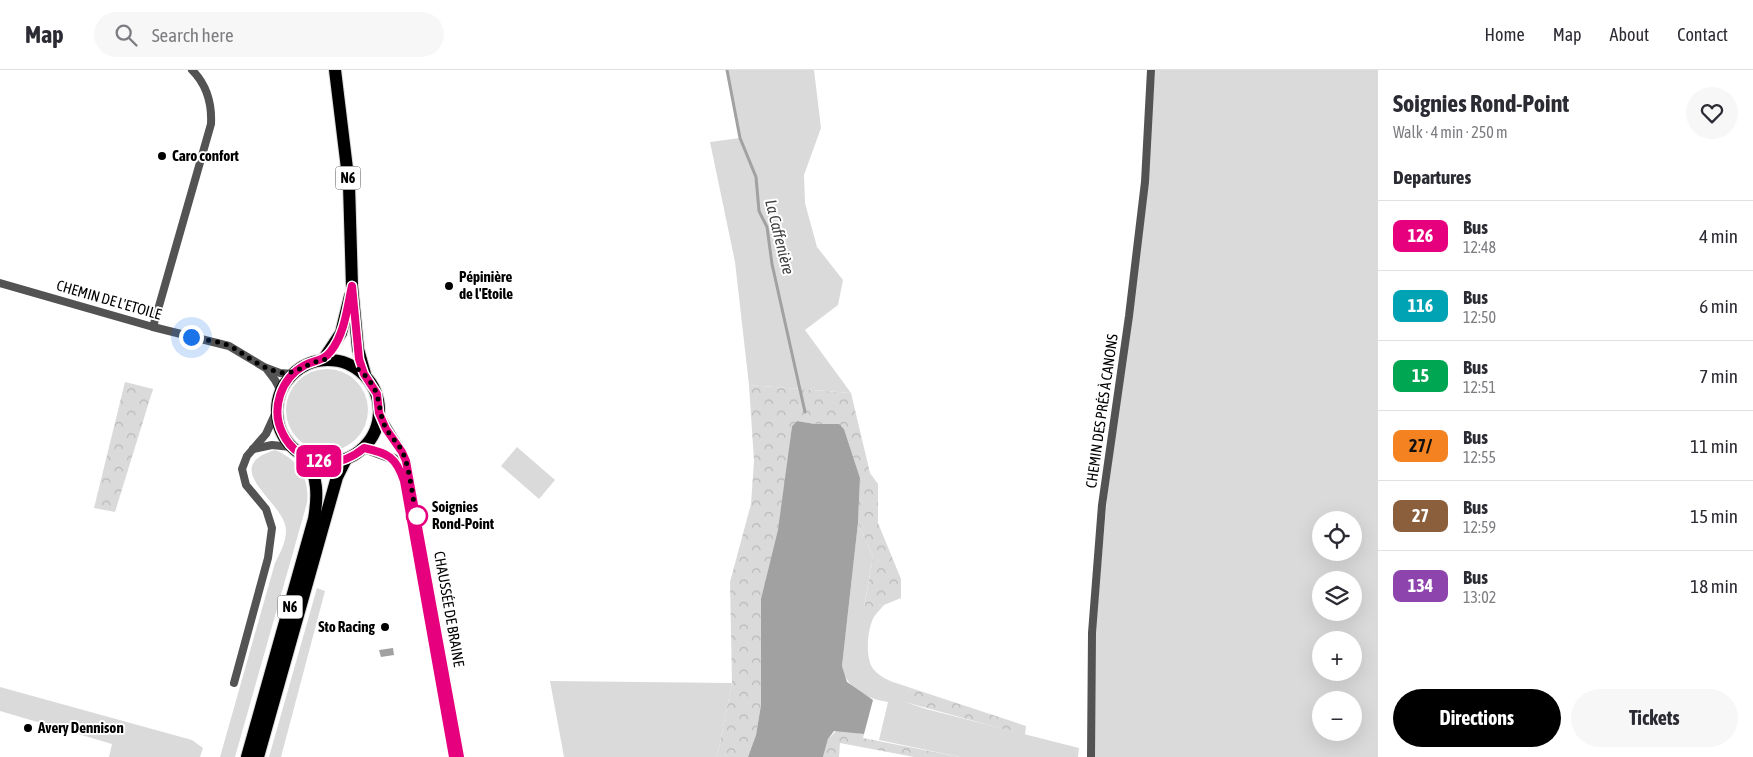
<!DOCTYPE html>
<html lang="en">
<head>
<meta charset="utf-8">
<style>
	body { margin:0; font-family:"Asap Condensed",sans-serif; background:#f7f7f7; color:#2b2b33; height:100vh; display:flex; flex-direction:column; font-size:19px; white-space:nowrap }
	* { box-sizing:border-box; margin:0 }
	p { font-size:16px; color:#7c7c81 }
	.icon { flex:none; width:28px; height:28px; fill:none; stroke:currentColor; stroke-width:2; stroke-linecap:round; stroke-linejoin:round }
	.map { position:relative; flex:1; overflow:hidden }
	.panel { display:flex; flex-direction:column; background:#fff; width:375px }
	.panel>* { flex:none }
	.badge { padding:0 10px; border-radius:8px; font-size:18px; line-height:32px }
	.fabs { position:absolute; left:1312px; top:441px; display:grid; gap:10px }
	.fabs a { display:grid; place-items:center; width:50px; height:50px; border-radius:50%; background:#fff; box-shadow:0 5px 20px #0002; font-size:25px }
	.you { position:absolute; width:25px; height:25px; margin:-12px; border:4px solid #fff; border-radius:50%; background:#1a73e8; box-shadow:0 0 0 8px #1a73e833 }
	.map>.badge { position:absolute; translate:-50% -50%; box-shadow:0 0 0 2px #fff }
	h2 { padding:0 15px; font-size:19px; line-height:45px }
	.round { display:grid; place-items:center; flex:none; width:52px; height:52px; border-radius:26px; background:#f7f7f7 }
	.overview { display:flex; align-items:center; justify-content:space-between; height:85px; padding:0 15px }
	h1 { font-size:24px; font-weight:700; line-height:38px }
	.button { display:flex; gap:10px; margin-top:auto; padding:10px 15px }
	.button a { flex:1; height:58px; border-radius:30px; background:#000; color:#fff; font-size:20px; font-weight:700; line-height:58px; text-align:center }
	.button a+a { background:#f7f7f7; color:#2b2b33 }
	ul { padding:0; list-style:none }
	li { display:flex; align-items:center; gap:15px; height:70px; padding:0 15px; border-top:1px solid #e1e1e2 }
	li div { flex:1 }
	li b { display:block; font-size:19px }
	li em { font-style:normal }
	li .badge { min-width:55px; font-weight:700; text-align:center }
	header { display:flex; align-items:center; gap:30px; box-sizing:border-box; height:70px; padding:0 25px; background:#fff; border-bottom:1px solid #e1e1e2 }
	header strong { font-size:24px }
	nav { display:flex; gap:28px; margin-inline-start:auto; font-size:18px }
	.search { width:350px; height:45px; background:#f7f7f7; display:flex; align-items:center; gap:12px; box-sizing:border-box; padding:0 18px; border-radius:28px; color:#7c7c81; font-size:19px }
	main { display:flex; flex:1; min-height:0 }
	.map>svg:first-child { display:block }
</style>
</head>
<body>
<header>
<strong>Map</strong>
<div class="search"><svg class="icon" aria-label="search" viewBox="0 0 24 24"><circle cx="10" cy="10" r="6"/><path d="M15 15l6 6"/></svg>Search here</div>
<nav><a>Home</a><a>Map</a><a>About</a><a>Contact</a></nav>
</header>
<main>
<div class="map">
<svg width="1378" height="687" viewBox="0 0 1378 687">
	<defs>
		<pattern id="forest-crowns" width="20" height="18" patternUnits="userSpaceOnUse" patternTransform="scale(1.25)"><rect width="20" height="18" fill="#dadada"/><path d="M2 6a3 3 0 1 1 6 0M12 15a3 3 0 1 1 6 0" fill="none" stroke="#b9b9b9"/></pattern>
	</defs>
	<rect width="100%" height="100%" fill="#fff"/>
	<g fill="#dadada" fill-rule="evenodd">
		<path d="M 727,0 L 814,0 L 821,58 L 804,105 L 805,133 L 817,177 L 843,210 L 838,235 L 805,260 L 851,323 L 749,315 L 735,192 L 710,72 L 740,68 Z"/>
		<path d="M 1155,0 L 1378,0 L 1378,687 L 1093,687 L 1095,563 L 1107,428 L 1147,114 ZM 1321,450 L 1354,450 L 1354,482 L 1321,482 ZM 1321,510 L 1354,510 L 1354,542 L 1321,542 ZM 1321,570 L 1354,570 L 1354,602 L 1321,602 ZM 1321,630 L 1354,630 L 1354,662 L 1321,662 Z"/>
		<circle cx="327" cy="340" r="41"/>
		<path d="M 517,377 L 555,410 L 539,429 L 501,396 Z"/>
		<path d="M 275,380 C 298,389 310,408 307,433 L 235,687 L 220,687 L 275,493 C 280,483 286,472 286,461 C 287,433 216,398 275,380 Z"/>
		<path d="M 858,453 L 873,487 L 864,537 L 884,535 C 879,541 873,546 871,554 C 867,567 865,593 876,602 C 885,611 900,614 911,618 L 902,631 L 926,639 L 1079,678 L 1078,687 L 960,687 L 879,670 L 888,632 C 867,629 846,619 842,596 Z"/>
		<path d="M 317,518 L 325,521 L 281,687 L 269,687 Z"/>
		<path d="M 550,611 L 732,613 L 717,687 L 564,687 Z"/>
		<path d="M 0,617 L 192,670 L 203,678 L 200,687 L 109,687 L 112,674 L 0,641 Z"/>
	</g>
	<g fill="url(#forest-crowns)">
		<path d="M 125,312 L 153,319 L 115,442 L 94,438 Z"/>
		<path d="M 749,315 L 851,323 L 870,403 L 878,414 L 878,453 L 901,509 L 901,528 L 884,535 L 864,538 L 873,487 L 858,453 L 860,408 L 844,359 L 838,354 L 815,354 L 797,351 L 792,356 L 762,594 L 761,635 L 756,665 L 748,687 L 717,687 L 732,613 L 730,512 L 751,434 L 754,391 Z"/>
		<path d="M 911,618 L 1026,656 L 1025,665 L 901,631 Z"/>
		<path d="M 837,660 L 864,664 L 863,668 L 960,687 L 914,687 L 840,673 L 839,687 L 823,687 L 828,669 Z"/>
	</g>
	<g fill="#a1a1a1">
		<path d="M 797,351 L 815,354 L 839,354 L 844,359 L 860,408 L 858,453 L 842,596 L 847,612 L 873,630 L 864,664 L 834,661 L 828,669 L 823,687 L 748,687 L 756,665 L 761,635 L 761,529 L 778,460 L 792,356 Z"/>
		<path d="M 393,578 L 394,585 L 381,587 L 379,580 Z"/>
	</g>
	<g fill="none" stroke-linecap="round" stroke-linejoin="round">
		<path stroke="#a1a1a1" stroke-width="3" d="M 727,0 L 740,68 L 756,107 L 759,141 L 767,157 L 772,194 L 805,342"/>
		<defs>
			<g id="primary">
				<path d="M 335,0 L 349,115 L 352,216 L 358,279 L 365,304"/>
				<circle cx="328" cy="341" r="51"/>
				<path d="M 323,290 L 341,263 L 350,226"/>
				<path d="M 247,687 L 314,449 C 318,426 318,406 305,386"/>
				<path d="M 258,687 L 337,407 L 346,389"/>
			</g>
		</defs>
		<use href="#primary" stroke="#dbdbdb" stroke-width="14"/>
		<g stroke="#535353" stroke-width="8">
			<path d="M 0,213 L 153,257 L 229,276 L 264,297 L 280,303 L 293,304"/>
			<path d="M 153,257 L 211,54 C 212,34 207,15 192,0"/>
			<path d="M 266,298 L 275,310 L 281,321"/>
			<path d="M 253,379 L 272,375 L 291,377"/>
			<path d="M 234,613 L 268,488 L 272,458 L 266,439 L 246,415 L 242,399 L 247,386 L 266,364 L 277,340"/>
			<path d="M 1091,687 L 1092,563 L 1102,435 L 1129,246 L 1145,112 L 1151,0"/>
		</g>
		<g stroke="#535353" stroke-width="10">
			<path d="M 379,343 C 386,360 399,374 406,391 L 460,687"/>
			<path d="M 364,378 L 394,389 L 404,410"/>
		</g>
		<use href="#primary" stroke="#000" stroke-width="12"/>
	</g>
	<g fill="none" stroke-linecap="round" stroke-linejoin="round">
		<defs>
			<path id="line" d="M 453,687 L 404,411 C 396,387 388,383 364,378 C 352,388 337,394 321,392 C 305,389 290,379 283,364 C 270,339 281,308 305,295 C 315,290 324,291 331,281 C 345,263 347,238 352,216 L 359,289 L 364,304 L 377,324 L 379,343 L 386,359 L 402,382 L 406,391 L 460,687"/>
		</defs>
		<use href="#line" stroke="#fff" stroke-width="11"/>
		<use href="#line" stroke="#e6007e" stroke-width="8"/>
		<path stroke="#000" stroke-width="5" stroke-dasharray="0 9" d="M 191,267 C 204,270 220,271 232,277 C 247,286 261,298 279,302 C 297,307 310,288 332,289 C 352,291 371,306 377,325 C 380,335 380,344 384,354 C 388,365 398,372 403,383 C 410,399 413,431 417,450 L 417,446"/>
	</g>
	<g fill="#000" stroke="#fff" stroke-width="2">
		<circle cx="162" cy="86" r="5"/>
		<circle cx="449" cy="216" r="5"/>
		<circle cx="385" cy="557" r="5"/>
		<circle cx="28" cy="658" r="5"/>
	</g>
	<circle fill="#fff" stroke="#e6007e" stroke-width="2.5" cx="417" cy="446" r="10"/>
	<g text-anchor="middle" stroke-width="4" stroke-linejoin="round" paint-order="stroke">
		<g fill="#fff" stroke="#4c4c4c" stroke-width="1">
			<rect x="335.5" y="96.5" width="25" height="23" rx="4"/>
			<rect x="277.5" y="525.5" width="25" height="23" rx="4"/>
		</g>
		<g font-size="14" font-weight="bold" fill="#000">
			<text x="348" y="113">N6</text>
			<text x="290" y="542">N6</text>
		</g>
		<g font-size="15" font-weight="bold" fill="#000" stroke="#fff" text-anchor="start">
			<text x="172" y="91">Caro confort</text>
			<text x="459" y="212">Pépinière<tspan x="459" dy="17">de l'Etoile</tspan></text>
			<text x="375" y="562" text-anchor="end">Sto Racing</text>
			<text x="38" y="663">Avery Dennison</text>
		</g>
		<g font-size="15" fill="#000" stroke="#fff">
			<text transform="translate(109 230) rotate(16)" y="5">CHEMIN DE L'ETOILE</text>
			<text transform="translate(1102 341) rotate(-82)" y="5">CHEMIN DES PRÉS À CANONS</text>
			<text transform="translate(449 539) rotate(80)" y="5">CHAUSSÉE DE BRAINE</text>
		</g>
		<g font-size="15" font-weight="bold" fill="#000" stroke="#fff" text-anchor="start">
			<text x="432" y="442">Soignies<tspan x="432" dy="17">Rond-Point</tspan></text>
		</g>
		<g font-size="16" font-style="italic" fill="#424242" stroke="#fff">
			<text transform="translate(780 167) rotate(76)" y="6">La Caffenière</text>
		</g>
	</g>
</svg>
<div class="fabs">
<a><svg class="icon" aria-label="locate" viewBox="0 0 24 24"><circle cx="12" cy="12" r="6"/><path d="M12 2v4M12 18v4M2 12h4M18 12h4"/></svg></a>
<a><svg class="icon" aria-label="layers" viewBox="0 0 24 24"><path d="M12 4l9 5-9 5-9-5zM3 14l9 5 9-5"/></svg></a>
<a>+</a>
<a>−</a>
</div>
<div class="you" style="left:191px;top:267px"></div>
<b class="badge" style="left:319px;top:391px;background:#e6007e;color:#fff">126</b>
</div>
<section class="panel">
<div class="overview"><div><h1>Soignies Rond-Point</h1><p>Walk · 4 min · 250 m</p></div><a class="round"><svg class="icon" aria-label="heart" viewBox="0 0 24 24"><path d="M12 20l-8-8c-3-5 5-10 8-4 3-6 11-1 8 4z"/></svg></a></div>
<h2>Departures</h2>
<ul>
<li><span class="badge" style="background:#e6007e;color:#fff">126</span><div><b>Bus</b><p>12:48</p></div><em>4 min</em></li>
<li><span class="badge" style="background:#00a3b4;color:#fff">116</span><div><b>Bus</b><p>12:50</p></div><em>6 min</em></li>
<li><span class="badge" style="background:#00a651;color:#fff">15</span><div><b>Bus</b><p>12:51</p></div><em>7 min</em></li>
<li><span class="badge" style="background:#f58220;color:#111">27/</span><div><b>Bus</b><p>12:55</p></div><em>11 min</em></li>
<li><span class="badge" style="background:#8b5e3c;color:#fff">27</span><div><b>Bus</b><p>12:59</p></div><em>15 min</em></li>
<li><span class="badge" style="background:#8e44ad;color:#fff">134</span><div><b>Bus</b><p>13:02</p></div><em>18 min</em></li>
</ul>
<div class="button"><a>Directions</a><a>Tickets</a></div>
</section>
</main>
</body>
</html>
